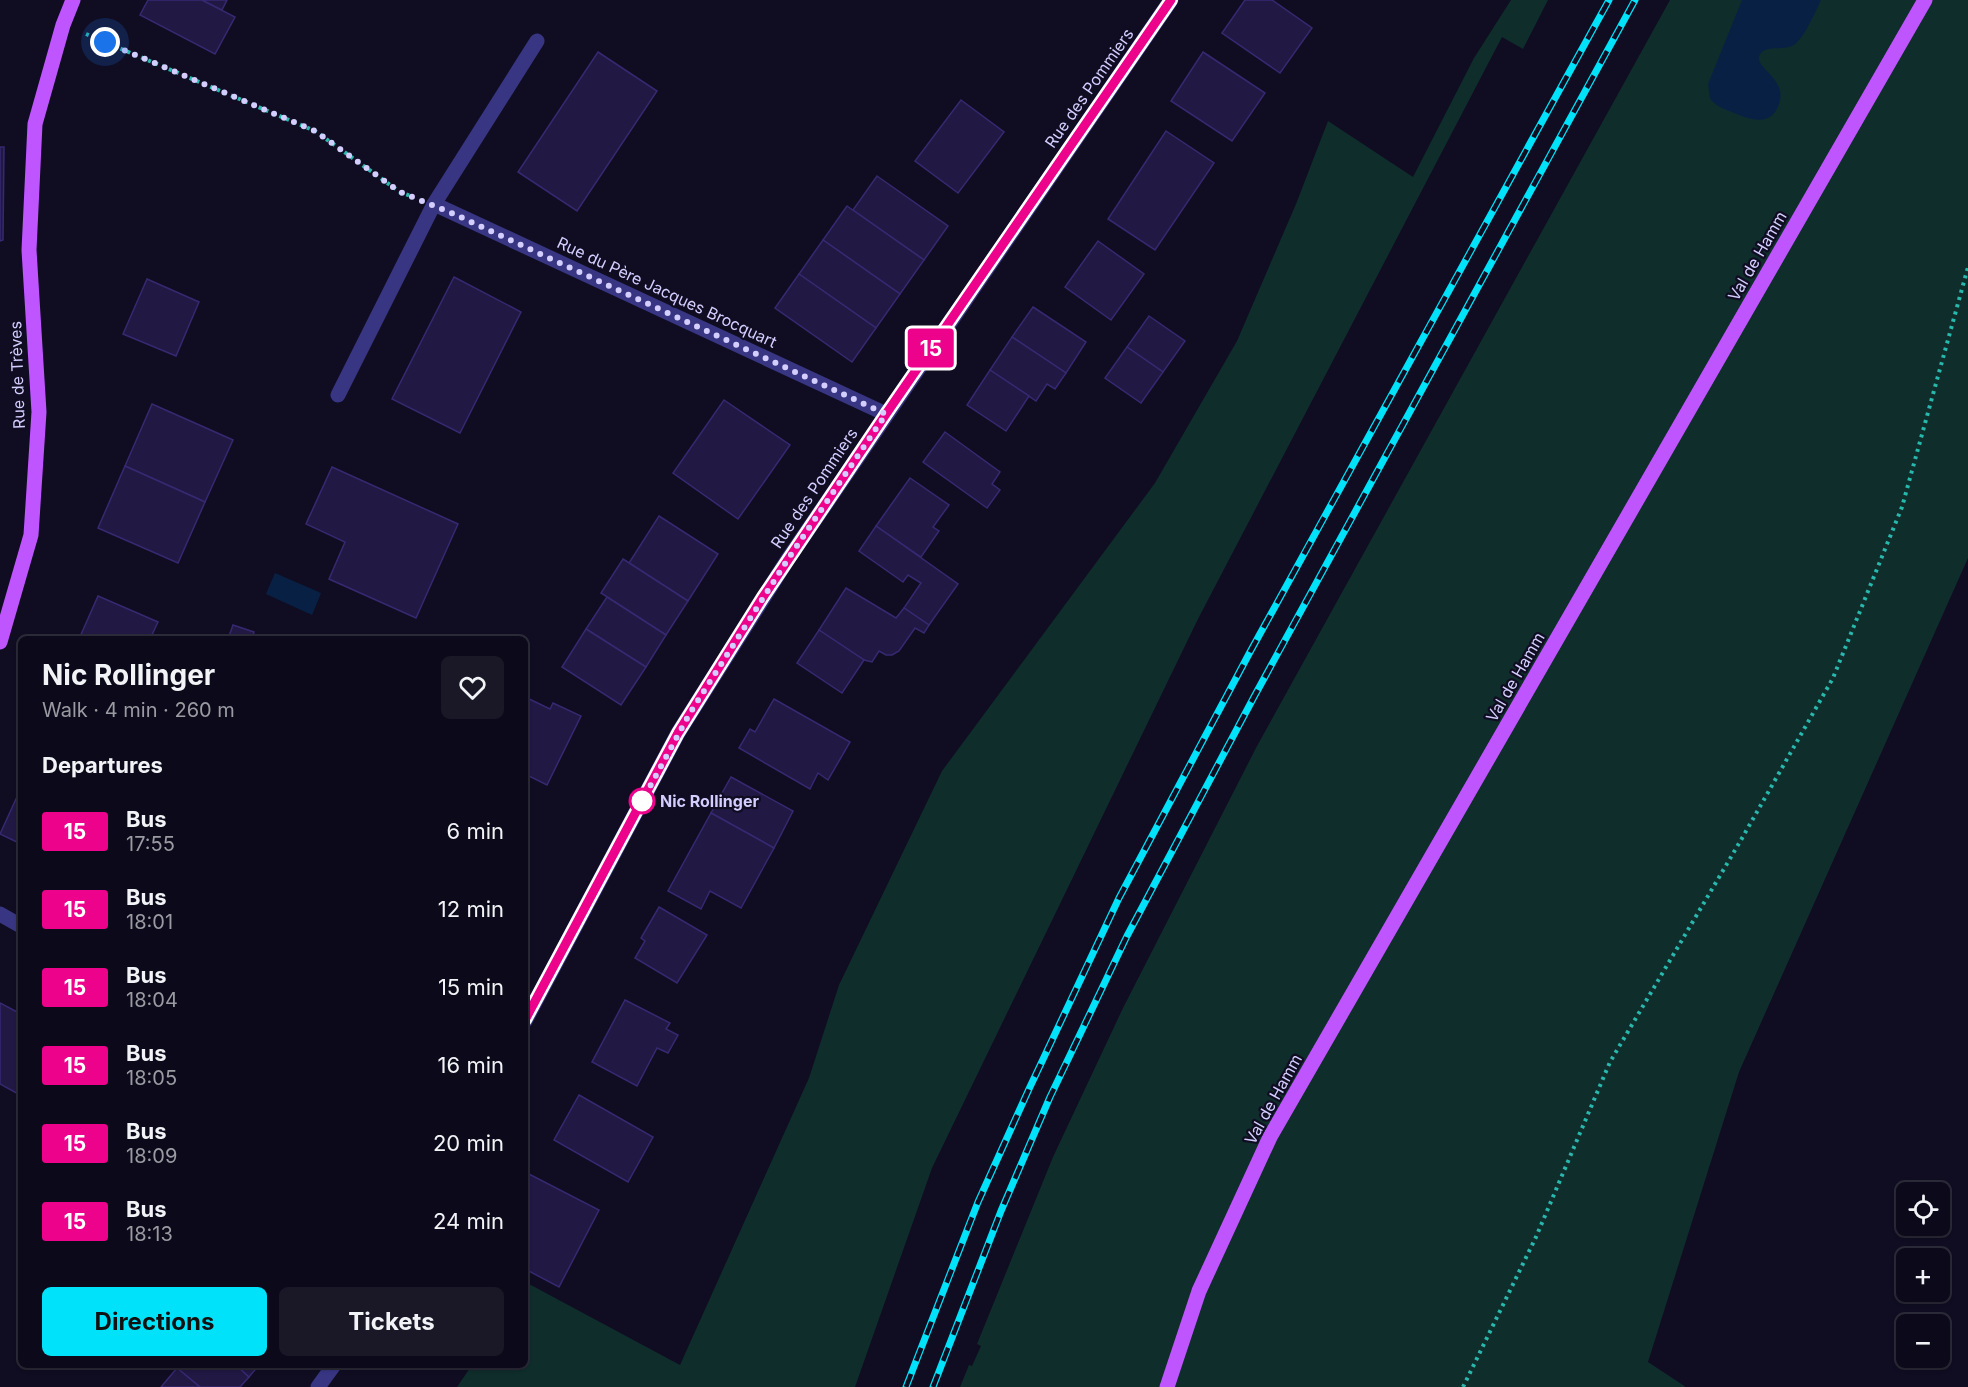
<!DOCTYPE html>
<html lang="en">
<head>
<meta charset="utf-8">
<style>
	body { margin:0; font-family:Inter,sans-serif; background:#1a1827; color:#f1f3f6; height:100vh; display:flex; flex-direction:column; font-size:22px; white-space:nowrap }
	* { box-sizing:border-box; margin:0 }
	p { font-size:20px; color:#9a9aa2 }
	.icon { flex:none; width:33px; height:33px; fill:none; stroke:currentColor; stroke-width:2; stroke-linecap:round; stroke-linejoin:round }
	.map { position:relative; flex:1; overflow:hidden }
	.side { position:absolute; left:18px; top:636px; width:510px; height:732px; display:flex; flex-direction:column; background:#0c0a1a; border-radius:9px; box-shadow:0 2px 4px #0004,0 0 0 2px #2c2b39 }
	.side>* { flex:none }
	.badge { padding:0 12px; border-radius:4px; font-size:21px; line-height:39px }
	.tools { position:absolute; left:1896px; top:1182px; display:grid; gap:12px }
	.tools a { display:grid; place-items:center; width:54px; height:54px; border-radius:9px; background:#0c0a1a; box-shadow:0 2px 4px #0004,0 0 0 2px #2c2b39; font-size:30px }
	.you { position:absolute; width:30px; height:30px; margin:-15px; border:4px solid #fff; border-radius:50%; background:#1a73e8; box-shadow:0 0 0 9px #1a73e833 }
	.map>.badge { position:absolute; translate:-50% -50%; box-shadow:0 0 0 3px #fff }
	h2 { padding:0 24px; font-size:22px; line-height:54px }
	.round { display:grid; place-items:center; flex:none; width:63px; height:63px; border-radius:9px; background:#1a1827 }
	.overview { display:flex; align-items:center; justify-content:space-between; height:102px; padding:0 24px }
	h1 { font-size:28px; font-weight:700; line-height:45px }
	.cta { display:flex; gap:12px; margin-top:auto; padding:12px 24px }
	.cta a { flex:1; height:69px; border-radius:9px; background:#00e2f9; color:#111; font-size:24px; font-weight:700; line-height:69px; text-align:center }
	.cta a+a { background:#1a1827; color:#f1f3f6 }
	ul { padding:0; list-style:none }
	li { display:flex; align-items:center; gap:18px; height:78px; padding:0 24px }
	li div { flex:1 }
	li b { display:block; font-size:22px }
	li em { font-style:normal }
	li .badge { min-width:66px; font-weight:700; text-align:center }
	.map>svg:first-child { display:block }
</style>
</head>
<body>
<div class="map">
<svg width="1968" height="1387" viewBox="0 0 1968 1387">
	<rect width="100%" height="100%" fill="#100d22"/>
	<g fill="#0f2d2b">
		<path d="M 1511,0 L 1548,0 L 1523,49 L 1502,37 L 1198,619 L 932,1168 L 855,1387 L 457,1387 L 472,1365 L 525,1365 L 525,1290 L 529,1284 L 680,1365 L 809,1078 L 839,985 L 942,771 L 1155,483 L 1237,341 L 1296,204 L 1328,121 L 1413,177 L 1474,58 Z"/>
		<path d="M 1670,0 L 1968,0 L 1968,558 L 1739,1072 L 1648,1362 L 1686,1387 L 960,1387 L 969,1365 L 972,1366 L 981,1346 L 977,1344 L 1053,1157 L 1123,1008 L 1257,746 Z"/>
	</g>
	<g fill="#092045">
		<path d="M 1742,0 L 1821,0 C 1815,12 1804,40 1792,46 C 1783,50 1767,46 1761,53 C 1750,66 1785,76 1780,100 C 1773,130 1749,119 1729,111 C 1722,108 1714,105 1710,98 C 1709,94 1709,88 1708,84 Z"/>
		<path d="M 275,573 L 321,593 L 312,615 L 266,594 Z"/>
	</g>
	<g fill="#211844" stroke="#372971" stroke-width="1.5">
		<path d="M 148,0 L 202,0 L 235,17 L 215,54 L 140,15 Z"/>
		<path d="M 202,0 L 227,0 L 222,10 Z"/>
		<path d="M 1245,0 L 1272,0 L 1312,28 L 1280,73 L 1222,33 Z"/>
		<path d="M 598,52 L 657,91 L 577,211 L 518,172 Z"/>
		<path d="M 1203,52 L 1265,93 L 1232,141 L 1171,101 Z"/>
		<path d="M 961,100 L 1004,132 L 958,193 L 915,161 Z"/>
		<path d="M 1166,131 L 1214,163 L 1155,250 L 1108,219 Z"/>
		<path d="M 0,147 L 4,147 L 3,240 L 0,241 Z"/>
		<path d="M 877,176 L 948,226 L 924,260 L 853,210 Z"/>
		<path d="M 847,206 L 924,260 L 900,294 L 823,240 Z"/>
		<path d="M 823,240 L 900,294 L 876,328 L 799,274 Z"/>
		<path d="M 1098,241 L 1144,274 L 1111,320 L 1065,287 Z"/>
		<path d="M 799,274 L 876,328 L 852,362 L 775,308 Z"/>
		<path d="M 454,277 L 521,312 L 460,433 L 392,399 Z"/>
		<path d="M 147,279 L 199,302 L 176,356 L 123,334 Z"/>
		<path d="M 1033,307 L 1086,342 L 1066,373 L 1012,337 Z"/>
		<path d="M 1149,316 L 1185,341 L 1163,372 L 1127,347 Z"/>
		<path d="M 1012,337 L 1066,373 L 1055,389 L 1047,384 L 1036,401 L 990,370 Z"/>
		<path d="M 1127,347 L 1163,372 L 1141,403 L 1105,378 Z"/>
		<path d="M 990,370 L 1029,396 L 1006,431 L 967,405 Z"/>
		<path d="M 724,400 L 790,445 L 738,519 L 673,473 Z"/>
		<path d="M 152,404 L 233,440 L 205,502 L 125,466 Z"/>
		<path d="M 945,432 L 1000,472 L 992,484 L 1000,490 L 987,508 L 923,462 Z"/>
		<path d="M 125,466 L 205,502 L 178,563 L 98,528 Z"/>
		<path d="M 332,467 L 458,524 L 416,618 L 329,579 L 345,542 L 306,524 Z"/>
		<path d="M 910,478 L 949,505 L 933,527 L 939,531 L 921,557 L 876,526 Z"/>
		<path d="M 659,516 L 718,554 L 688,601 L 629,563 Z"/>
		<path d="M 876,526 L 958,584 L 929,625 L 904,608 L 921,583 L 908,575 L 903,582 L 859,551 Z"/>
		<path d="M 623,559 L 688,601 L 666,635 L 601,593 Z"/>
		<path d="M 846,588 L 896,618 L 904,608 L 929,625 L 924,633 L 915,628 L 899,651 L 892,655 L 886,655 L 879,651 L 872,662 L 864,660 L 819,630 Z"/>
		<path d="M 98,596 L 158,622 L 150,639 L 79,639 Z"/>
		<path d="M 607,597 L 666,635 L 646,667 L 586,629 Z"/>
		<path d="M 233,625 L 254,632 L 252,639 L 228,639 Z"/>
		<path d="M 586,629 L 646,667 L 621,705 L 562,667 Z"/>
		<path d="M 819,630 L 864,660 L 842,693 L 797,663 Z"/>
		<path d="M 525,697 L 550,709 L 553,703 L 581,716 L 547,785 L 525,774 Z"/>
		<path d="M 774,699 L 850,742 L 828,780 L 818,773 L 810,789 L 739,748 L 750,729 L 755,732 Z"/>
		<path d="M 731,777 L 793,811 L 774,848 L 711,813 Z"/>
		<path d="M 21,788 L 21,844 L 0,834 Z"/>
		<path d="M 711,813 L 774,848 L 741,908 L 710,891 L 701,909 L 668,891 Z"/>
		<path d="M 659,907 L 707,935 L 677,983 L 635,958 L 645,941 L 641,938 Z"/>
		<path d="M 625,1000 L 670,1023 L 666,1029 L 678,1035 L 668,1053 L 657,1048 L 637,1086 L 592,1062 Z"/>
		<path d="M 0,1003 L 21,1014 L 20,1095 L 0,1084 Z"/>
		<path d="M 579,1095 L 653,1137 L 628,1182 L 554,1140 Z"/>
		<path d="M 525,1172 L 599,1210 L 559,1287 L 525,1269 Z"/>
		<path d="M 180,1365 L 236,1365 L 249,1377 L 240,1387 L 200,1387 L 177,1368 Z"/>
		<path d="M 236,1365 L 259,1365 L 249,1377 Z"/>
		<path d="M 177,1368 L 200,1387 L 161,1387 Z"/>
	</g>
	<g fill="none" stroke-linecap="round" stroke-linejoin="round">
		<g stroke="#29b8ae" stroke-width="4" stroke-dasharray="3 4.5" stroke-linecap="butt">
			<path d="M 86,34 L 315,131 L 400,192 L 411,196"/>
			<path d="M 1463,1387 L 1536,1237 L 1610,1062 L 1741,840 L 1833,678 L 1902,507 L 1968,267"/>
		</g>
		<g stroke="#383683" stroke-width="15">
			<path d="M 537,41 L 434,204 L 886,414"/>
			<path d="M 338,395 L 434,204"/>
			<path d="M 0,914 L 21,926"/>
			<path d="M 525,1021 L 678,733 L 788,559 L 1171,0"/>
			<path d="M 318,1387 L 334,1365"/>
		</g>
		<g stroke="#be55ff" stroke-width="15">
			<path d="M 0,642 L 31,535 L 39,412 L 29,250 L 35,124 L 63,25 L 73,0"/>
			<path d="M 1167,1387 L 1199,1291 L 1270,1137 L 1925,0"/>
		</g>
		<defs>
			<g id="rail">
				<path d="M 906,1387 L 978,1202 L 1029,1089 L 1119,898 L 1250,652 L 1609,0"/>
				<path d="M 933,1387 L 1001,1211 L 1050,1097 L 1127,936 L 1255,695 L 1635,0"/>
			</g>
		</defs>
		<use href="#rail" stroke="#00e2f9" stroke-width="7"/>
		<use href="#rail" stroke="#100d22" stroke-width="4.5" stroke-dasharray="14" stroke-linecap="butt"/>
	</g>
	<g fill="none" stroke-linecap="round" stroke-linejoin="round">
		<defs>
			<path id="line" d="M 525,1020 L 678,733 L 763,597 L 886,414 L 1171,0"/>
		</defs>
		<use href="#line" stroke="#fff" stroke-width="14"/>
		<use href="#line" stroke="#ed028c" stroke-width="9"/>
		<path stroke="#d3ceff" stroke-width="6" stroke-dasharray="0 10.8" d="M 105,42 L 315,131 L 400,192 L 454,214 L 886,414 L 788,559 L 690,713 L 642,801"/>
	</g>
	<circle fill="#fff" stroke="#ed028c" stroke-width="3" cx="642" cy="801" r="12"/>
	<g text-anchor="middle" stroke-width="4.5" stroke-linejoin="round" paint-order="stroke">
		<g font-size="16" fill="#d3ceff" stroke="#100d22">
			<text transform="translate(1089 88) rotate(-55)" y="6">Rue des Pommiers</text>
			<text transform="translate(1757 256) rotate(-60)" y="6">Val de Hamm</text>
			<text transform="translate(667 292) rotate(25)" y="6">Rue du Père Jacques Brocquart</text>
			<text transform="translate(17 375) rotate(-92)" y="6">Rue de Trèves</text>
			<text transform="translate(814 488) rotate(-56)" y="6">Rue des Pommiers</text>
			<text transform="translate(1515 677) rotate(-60)" y="6">Val de Hamm</text>
			<text transform="translate(1273 1099) rotate(-61)" y="6">Val de Hamm</text>
		</g>
		<g font-size="16" font-weight="bold" fill="#d3ceff" stroke="#100d22" text-anchor="start">
			<text x="660" y="807">Nic Rollinger</text>
		</g>
	</g>
</svg>
<div class="tools">
<a><svg class="icon" aria-label="locate" viewBox="0 0 24 24"><circle cx="12" cy="12" r="6"/><path d="M12 2v4M12 18v4M2 12h4M18 12h4"/></svg></a>
<a>+</a>
<a>−</a>
</div>
<div class="you" style="left:105px;top:42px"></div>
<b class="badge" style="left:931px;top:348px;background:#ed028c;color:#fff">15</b>
<section class="side">
<div class="overview"><div><h1>Nic Rollinger</h1><p>Walk · 4 min · 260 m</p></div><a class="round"><svg class="icon" aria-label="heart" viewBox="0 0 24 24"><path d="M12 20l-8-8c-3-5 5-10 8-4 3-6 11-1 8 4z"/></svg></a></div>
<h2>Departures</h2>
<ul>
<li><span class="badge" style="background:#ed028c;color:#fff">15</span><div><b>Bus</b><p>17:55</p></div><em>6 min</em></li>
<li><span class="badge" style="background:#ed028c;color:#fff">15</span><div><b>Bus</b><p>18:01</p></div><em>12 min</em></li>
<li><span class="badge" style="background:#ed028c;color:#fff">15</span><div><b>Bus</b><p>18:04</p></div><em>15 min</em></li>
<li><span class="badge" style="background:#ed028c;color:#fff">15</span><div><b>Bus</b><p>18:05</p></div><em>16 min</em></li>
<li><span class="badge" style="background:#ed028c;color:#fff">15</span><div><b>Bus</b><p>18:09</p></div><em>20 min</em></li>
<li><span class="badge" style="background:#ed028c;color:#fff">15</span><div><b>Bus</b><p>18:13</p></div><em>24 min</em></li>
</ul>
<div class="cta"><a>Directions</a><a>Tickets</a></div>
</section>
</div>
</body>
</html>
